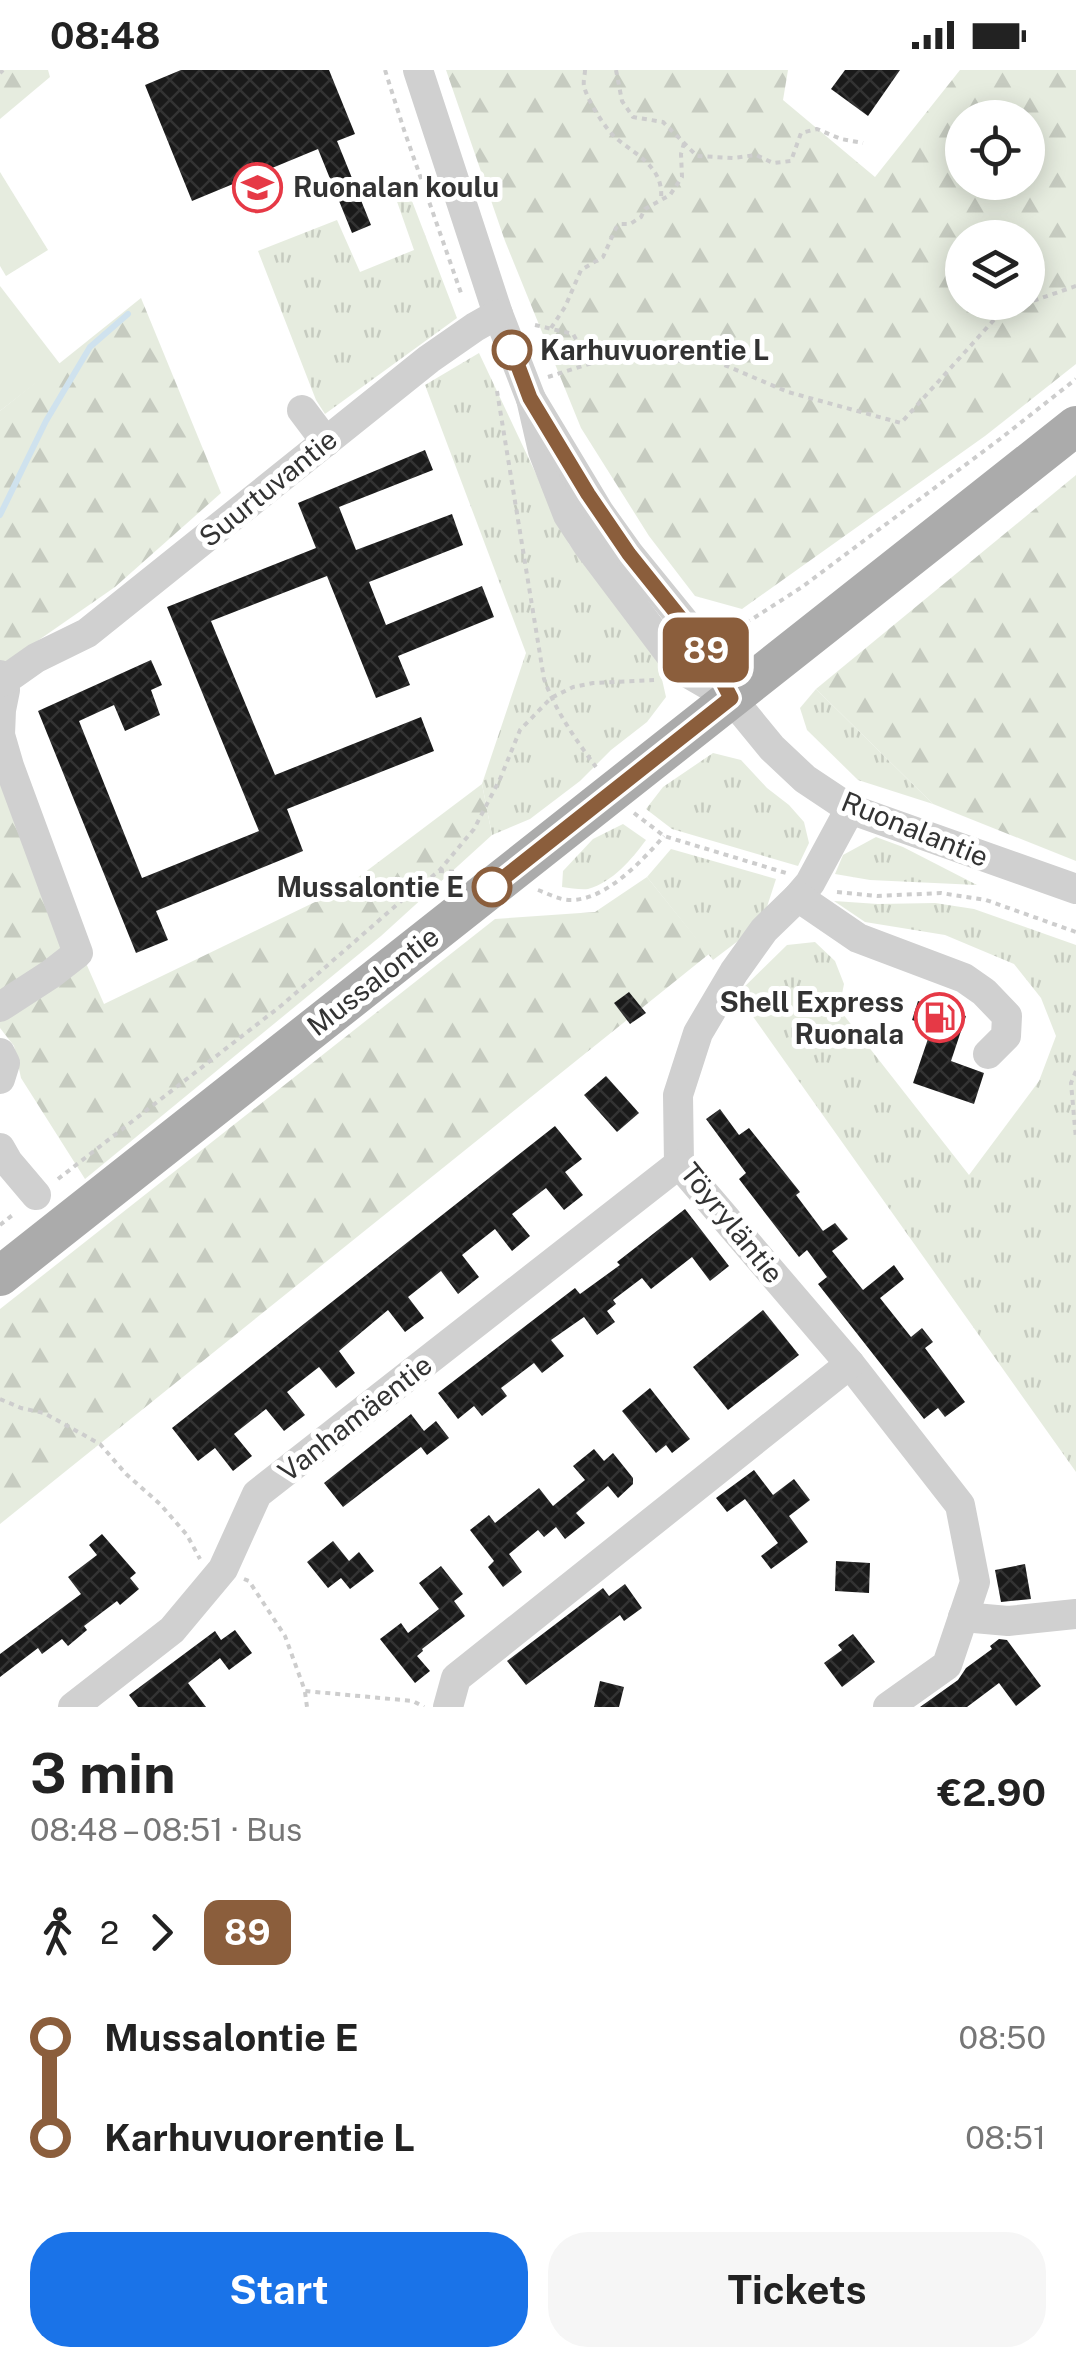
<!DOCTYPE html>
<html lang="en">
<head>
<meta charset="utf-8">
<style>
	body { margin:0; font-family:"Public Sans",sans-serif; background:#f6f6f6; color:#222; height:100vh; display:flex; flex-direction:column; font-size:38px; white-space:nowrap }
	* { box-sizing:border-box; margin:0 }
	p { font-size:32px; color:#767676 }
	.icon { flex:none; width:55px; height:55px; fill:none; stroke:currentColor; stroke-width:2; stroke-linecap:round; stroke-linejoin:round }
	.map { position:relative; height:1637px; overflow:hidden }
	.drawer { display:flex; flex-direction:column; background:#fff; flex:1 }
	.drawer>* { flex:none }
	.badge { padding:0 20px; border-radius:15px; font-size:35px; line-height:65px }
	.fabs { position:absolute; left:945px; top:30px; display:grid; gap:20px }
	.fabs a { display:grid; place-items:center; width:100px; height:100px; border-radius:50%; background:#fff; box-shadow:0 5px 25px #0003; font-size:50px }
	.map>.badge { position:absolute; translate:-50% -50%; box-shadow:0 0 0 5px #fff }
	.legs { display:flex; align-items:center; gap:15px; height:110px; padding:0 30px; font-size:32px }
	.legs p { margin-inline-start:auto }
	.summary { display:flex; align-items:center; justify-content:space-between; height:170px; padding:0 30px }
	h1 { font-size:55px; font-weight:700; line-height:75px }
	.button { display:flex; gap:20px; margin-top:auto; padding:20px 30px }
	.button a { flex:1; height:115px; border-radius:40px; background:#1a73e8; color:#fff; font-size:40px; font-weight:700; line-height:115px; text-align:center }
	.button a+a { background:#f6f6f6; color:#222 }
	ul { padding:0 30px; list-style:none }
	li { display:flex; align-items:center; gap:35px; height:100px; font-size:38px }
	li i { display:grid; place-items:center; width:15px; height:100%; margin:0 12px; background:currentColor }
	li i::after { content:''; width:25px; height:25px; margin:-12px; border:8px solid; border-radius:50%; background:#fff }
	li p { margin-inline-start:auto }
	li:first-child i { background:linear-gradient(#0000 50%,currentColor 0) }
	li:last-child i { background:linear-gradient(currentColor 50%,#0000 0) }
	.status { display:flex; justify-content:space-between; align-items:center; height:70px; padding:0 50px; background:#fff; direction:ltr }
	.status svg { height:28px; fill:currentColor }
	.map>svg:first-child { display:block }
</style>
</head>
<body>
<div class="status"><b>08:48</b><svg viewBox="0 0 49 12"><path d="M0 12V9h3v3zM5 12V6h3v6zM10 12V3h3v9zM15 12V0h3v12zM26 1h20v11H26zM47 4h2v5h-2z"/></svg></div>
<div class="map">
<svg width="1076" height="1637" viewBox="0 0 1076 1637">
	<defs>
		<pattern id="grass-tufts" width="24" height="20" patternUnits="userSpaceOnUse" patternTransform="scale(2.5)"><rect width="24" height="20" fill="#e6ecdf"/><path d="M3 7l-1-3M5 7V3M7 7l1-3M15 17l-1-3M17 17v-4M19 17l1-3" fill="none" stroke="#c6cbc0"/></pattern>
		<pattern id="forest-firs" width="22" height="20" patternUnits="userSpaceOnUse" patternTransform="scale(2.5)"><rect width="22" height="20" fill="#e6ecdf"/><path d="M5 1l3.5 6h-7zM16 11l3.5 6h-7z" fill="#c6cbc0"/></pattern>
		<pattern id="building-cross-hatch" width="8" height="8" patternUnits="userSpaceOnUse" patternTransform="scale(2.5)"><rect width="8" height="8" fill="#1a1a1a"/><path d="M0 0l8 8M0 8l8-8" fill="none" stroke="#333"/></pattern>
	</defs>
	<rect width="100%" height="100%" fill="#fff"/>
	<g fill="url(#grass-tufts)">
		<path d="M 407,118 L 457,248 L 325,344 L 316,330 L 258,181 L 337,150 L 360,202 L 414,180 L 394,123 Z"/>
		<path d="M 479,283 L 569,474 L 657,587 L 666,627 L 647,652 L 611,680 L 580,711 L 530,749 L 492,765 L 482,714 L 526,583 L 425,315 Z"/>
		<path d="M 816,619 L 933,734 L 858,710 L 807,660 L 800,638 Z"/>
		<path d="M 713,683 L 741,690 L 767,718 L 789,735 L 804,752 L 809,773 L 798,796 L 672,759 L 646,739 L 663,717 Z"/>
		<path d="M 623,754 L 646,770 C 632,789 613,812 588,819 C 581,820 570,818 562,817 L 563,801 L 593,769 Z"/>
		<path d="M 876,767 L 903,777 L 977,815 L 870,810 L 835,804 L 843,785 Z"/>
		<path d="M 671,779 L 776,809 L 765,843 L 738,871 L 713,890 L 647,807 Z"/>
		<path d="M 834,831 L 878,834 L 935,833 L 974,839 L 1076,875 L 1076,1402 L 737,924 L 787,875 L 815,872 L 835,891 L 844,914 L 839,939 L 969,1105 L 1039,1011 L 1056,966 L 1041,928 L 1014,894 L 945,865 L 865,852 Z"/>
	</g>
	<g fill="url(#forest-firs)" fill-rule="evenodd">
		<path d="M 0,0 L 48,0 L 50,7 L 0,49 Z"/>
		<path d="M 446,0 L 788,0 L 783,30 L 875,107 L 960,0 L 1076,0 L 1076,294 L 985,366 L 742,539 L 695,526 L 649,466 L 581,358 L 505,171 ZM 962,48 L 1028,48 L 1028,112 L 962,112 ZM 962,168 L 1028,168 L 1028,232 L 962,232 Z"/>
		<path d="M 141,228 L 221,423 L 115,517 L 0,597 L 0,341 Z"/>
		<path d="M 1076,405 L 1076,791 L 933,734 L 816,619 Z"/>
		<path d="M 0,698 L 104,934 L 344,818 L 482,714 L 492,765 L 381,866 L 85,1109 L 21,1008 L 14,976 L 0,958 Z"/>
		<path d="M 647,807 L 709,884 L 0,1454 L 0,1239 L 495,849 L 595,842 Z"/>
	</g>
	<g fill="#e6ecdf">
		<path d="M 0,102 L 48,180 L 6,206 L 0,196 Z"/>
		<path d="M 0,216 L 60,294 L 0,341 Z"/>
	</g>
	<g fill="none" stroke-linecap="round" stroke-linejoin="round">
		<path stroke="#cfe2ee" stroke-width="6" d="M 0,445 L 46,351 L 90,277 L 128,244"/>
	</g>
	<g fill="url(#building-cross-hatch)">
		<path d="M 181,0 L 329,0 L 355,64 L 337,71 L 371,155 L 352,163 L 318,79 L 192,131 L 145,15 Z"/>
		<path d="M 845,0 L 900,0 L 868,46 L 831,19 Z"/>
		<path d="M 425,380 L 433,400 L 339,437 L 356,480 L 452,444 L 463,475 L 369,512 L 386,555 L 482,516 L 494,547 L 398,586 L 410,615 L 376,628 L 327,506 L 211,551 L 275,705 L 421,647 L 434,681 L 287,739 L 303,781 L 156,841 L 168,870 L 136,883 L 38,641 L 151,590 L 162,615 L 151,620 L 160,645 L 125,661 L 114,635 L 79,651 L 142,808 L 259,761 L 167,537 L 316,478 L 298,433 Z"/>
		<path d="M 629,922 L 646,943 L 630,954 L 614,933 Z"/>
		<path d="M 918,931 L 966,946 L 951,991 L 984,1003 L 974,1034 L 913,1013 L 932,957 L 912,950 Z"/>
		<path d="M 606,1006 L 639,1043 L 617,1062 L 584,1025 Z"/>
		<path d="M 720,1039 L 739,1065 L 749,1058 L 800,1122 L 796,1125 L 823,1161 L 835,1153 L 848,1169 L 832,1181 L 863,1220 L 894,1195 L 904,1209 L 880,1228 L 911,1267 L 922,1258 L 933,1272 L 925,1278 L 965,1332 L 945,1347 L 938,1338 L 924,1349 L 818,1214 L 827,1207 L 807,1180 L 799,1187 L 739,1109 L 746,1103 L 706,1049 Z"/>
		<path d="M 555,1056 L 582,1089 L 565,1102 L 583,1125 L 564,1140 L 546,1118 L 512,1144 L 530,1166 L 512,1181 L 495,1159 L 462,1185 L 479,1207 L 458,1224 L 441,1201 L 408,1227 L 424,1248 L 405,1262 L 388,1240 L 339,1281 L 355,1303 L 336,1318 L 319,1297 L 287,1322 L 305,1345 L 284,1361 L 266,1339 L 234,1364 L 252,1386 L 233,1401 L 215,1378 L 198,1391 L 172,1358 Z"/>
		<path d="M 685,1139 L 729,1196 L 710,1211 L 692,1187 L 651,1219 L 642,1208 L 613,1230 L 616,1234 L 607,1241 L 615,1252 L 597,1265 L 584,1247 L 551,1270 L 564,1286 L 542,1303 L 534,1293 L 501,1318 L 507,1326 L 482,1346 L 474,1336 L 458,1349 L 438,1323 L 575,1218 L 580,1224 L 620,1195 L 617,1192 Z"/>
		<path d="M 763,1240 L 799,1285 L 728,1340 L 693,1297 Z"/>
		<path d="M 650,1318 L 690,1369 L 672,1383 L 666,1375 L 656,1383 L 622,1341 Z"/>
		<path d="M 411,1344 L 424,1361 L 436,1351 L 449,1368 L 427,1385 L 421,1377 L 343,1437 L 324,1413 Z"/>
		<path d="M 594,1379 L 604,1391 L 613,1383 L 633,1408 L 633,1414 L 618,1428 L 608,1416 L 576,1443 L 585,1453 L 565,1469 L 556,1457 L 544,1467 L 538,1460 L 509,1484 L 522,1502 L 503,1517 L 488,1497 L 494,1491 L 470,1460 L 489,1445 L 495,1453 L 539,1418 L 553,1436 L 585,1410 L 573,1396 Z"/>
		<path d="M 754,1400 L 773,1425 L 794,1409 L 810,1430 L 789,1446 L 808,1472 L 771,1499 L 761,1486 L 778,1473 L 745,1429 L 727,1442 L 716,1428 Z"/>
		<path d="M 102,1464 L 136,1503 L 130,1508 L 139,1519 L 120,1535 L 117,1531 L 84,1556 L 87,1560 L 68,1576 L 62,1569 L 42,1584 L 38,1578 L 0,1607 L 0,1584 L 81,1524 L 68,1507 L 97,1485 L 89,1475 Z"/>
		<path d="M 333,1471 L 349,1491 L 359,1482 L 374,1501 L 350,1519 L 341,1508 L 328,1518 L 307,1492 Z"/>
		<path d="M 836,1491 L 870,1493 L 869,1523 L 835,1521 Z"/>
		<path d="M 1025,1494 L 1031,1529 L 1001,1532 L 995,1500 Z"/>
		<path d="M 441,1496 L 463,1524 L 454,1531 L 465,1546 L 422,1579 L 423,1581 L 417,1586 L 430,1601 L 415,1613 L 380,1569 L 401,1553 L 408,1563 L 439,1539 L 419,1513 Z"/>
		<path d="M 625,1514 L 642,1538 L 624,1551 L 620,1545 L 526,1615 L 507,1591 L 603,1518 L 609,1526 Z"/>
		<path d="M 235,1560 L 252,1583 L 229,1600 L 220,1588 L 188,1613 L 206,1637 L 138,1637 L 129,1625 L 215,1561 L 221,1570 Z"/>
		<path d="M 853,1564 L 875,1592 L 842,1617 L 824,1593 L 842,1580 L 838,1575 Z"/>
		<path d="M 999,1569 L 1007,1570 L 1041,1616 L 1016,1636 L 999,1613 L 967,1637 L 920,1637 L 958,1610 L 966,1598 L 992,1579 L 990,1576 Z"/>
		<path d="M 600,1611 L 624,1617 L 619,1637 L 594,1637 Z"/>
	</g>
	<g fill="none" stroke-linecap="round" stroke-linejoin="round">
		<g stroke="#cdcdcd" stroke-width="4" stroke-dasharray="5 5" stroke-linecap="butt">
			<path d="M 385,0 L 404,60 L 461,223"/>
			<path d="M 585,0 C 585,5 583,11 584,16 C 587,30 606,60 617,69 C 638,86 664,98 661,129"/>
			<path d="M 616,0 L 622,31 L 633,47 L 663,52 L 697,86 L 733,88 L 756,85 L 773,93 L 791,91 L 801,63 L 817,59 L 841,69 L 863,73"/>
			<path d="M 0,3 L 3,0"/>
			<path d="M 535,255 L 573,264 L 587,288 L 598,291"/>
			<path d="M 551,258 L 565,237 L 581,200 L 603,187 L 616,158 L 621,154 L 630,154 L 641,147 L 645,139 L 670,125 L 682,107 L 681,84 L 684,73"/>
			<path d="M 548,307 L 601,290 L 715,291 L 788,322 L 901,353 L 1001,242 L 1076,216"/>
			<path d="M 497,321 L 544,609 C 556,642 576,670 596,697"/>
			<path d="M 729,564 L 802,517 L 1000,369 L 1076,309"/>
			<path d="M 634,743 L 664,766 L 786,803"/>
			<path d="M 439,801 L 458,802"/>
			<path d="M 538,820 C 546,823 554,827 562,829 C 600,837 641,792 664,766"/>
			<path d="M 837,822 L 877,826 L 941,823 L 986,830 L 1076,862"/>
			<path d="M 1076,1001 L 1071,1013 L 1076,1069"/>
			<path d="M 58,1109 L 282,935 L 400,832 L 439,801 L 474,759 L 500,709 L 520,660 L 551,628 L 573,617 L 593,613 L 654,610"/>
			<path d="M 0,1155 L 15,1143"/>
			<path d="M 0,1329 L 21,1338 L 44,1343 L 100,1374 L 126,1404 L 160,1434 L 187,1465 L 200,1489"/>
			<path d="M 244,1509 L 249,1511 L 285,1566 L 305,1621 L 413,1631 L 424,1637"/>
			<path d="M 305,1622 L 307,1637"/>
		</g>
		<g stroke="#d0d0d0" stroke-width="30">
			<path d="M 418,0 L 498,244 L 531,329 L 543,381 L 568,445 L 589,477 L 681,599 L 731,628"/>
			<path d="M 531,329 L 599,442 L 629,484 L 707,580 L 731,628 L 772,678 L 805,709 L 850,739 L 1076,819"/>
			<path d="M 302,340 L 326,372"/>
			<path d="M 0,605 L 5,620 L 1,640 L 0,665 L 9,696 L 78,883 L 51,904 L 0,937"/>
			<path d="M 2,612 L 36,588 L 87,563 L 429,289 L 475,257 L 498,244"/>
			<path d="M 850,739 L 810,813 L 798,827 L 764,860 L 734,902 L 698,963 L 678,1025 L 679,1094 L 850,1294 L 960,1435 L 975,1512 L 947,1595 L 888,1637"/>
			<path d="M 798,827 L 858,868 L 964,908 L 984,922 L 1007,946 L 1006,966 L 988,984"/>
			<path d="M 0,983 L 5,993 L 0,1009"/>
			<path d="M 0,1078 L 8,1092 L 36,1125"/>
			<path d="M 963,1547 L 1008,1551 L 1076,1544"/>
			<path d="M 73,1637 L 172,1560 L 223,1499 L 257,1424 L 679,1094"/>
			<path d="M 448,1637 L 456,1608 L 850,1294"/>
		</g>
		<path stroke="#ababab" stroke-width="40" d="M 0,1206 L 1076,356"/>
	</g>
	<g fill="none" stroke-linecap="round" stroke-linejoin="round">
		<defs>
			<path id="line-1" d="M 492,817 L 731,628 L 706,580 L 629,484 L 588,424 L 530,328 L 512,280"/>
		</defs>
		<use href="#line-1" stroke="#fff" stroke-width="22"/>
		<use href="#line-1" stroke="#8b5e3c" stroke-width="15"/>
	</g>
	<defs>
		<symbol id="school-ring" viewBox="-11 -11 22 22"><circle r="9.5" fill="#fff" stroke="#e63946" stroke-width="1.5"/><path d="M0-5L7-2L0 1L-7-2ZM-4 1L0 2.5L4 1V4Q0 6-4 4Z" fill="#e63946"/></symbol>
		<symbol id="fuel-ring" viewBox="-11 -11 22 22"><circle r="9.5" fill="#fff" stroke="#e63946" stroke-width="1.5"/><path d="M-5.5-6h7V0h2V4h1.3V-2.5L3-4.5l.8-.8L6-3V5H2.5V1h-1V6h-7ZM-4.2-4.7v3.2H.2V-4.7Z" fill="#e63946"/></symbol>
	</defs>
	<g fill-rule="evenodd">
		<use href="#school-ring" x="230" y="90" width="55" height="55"/>
		<use href="#fuel-ring" x="912" y="920" width="55" height="55"/>
	</g>
	<g fill="#fff" stroke="#8b5e3c" stroke-width="5">
		<circle cx="512" cy="280" r="18"/>
		<circle cx="492" cy="817" r="18"/>
	</g>
	<g text-anchor="middle" stroke-width="10" stroke-linejoin="round" paint-order="stroke">
		<g font-size="28" font-weight="bold" fill="#333" stroke="#fff" text-anchor="start">
			<text x="293" y="127">Ruonalan koulu</text>
			<text x="904" y="942" text-anchor="end">Shell Express<tspan x="904" dy="32">Ruonala</tspan></text>
		</g>
		<g font-size="28" font-weight="bold" fill="#333" stroke="#fff" text-anchor="start">
			<text x="540" y="290">Karhuvuorentie L</text>
			<text x="464" y="827" text-anchor="end">Mussalontie E</text>
		</g>
		<g font-size="28" fill="#333" stroke="#fff">
			<text transform="translate(268 418) rotate(-39)" y="10">Suurtuvantie</text>
			<text transform="translate(915 759) rotate(22)" y="10">Ruonalantie</text>
			<text transform="translate(373 911) rotate(-38)" y="10">Mussalontie</text>
			<text transform="translate(732 1153) rotate(51)" y="10">Töyryläntie</text>
			<text transform="translate(355 1348) rotate(-38)" y="10">Vanhamäentie</text>
		</g>
	</g>
</svg>
<div class="fabs">
<a><svg class="icon" aria-label="locate" viewBox="0 0 24 24"><circle cx="12" cy="12" r="6"/><path d="M12 2v4M12 18v4M2 12h4M18 12h4"/></svg></a>
<a><svg class="icon" aria-label="layers" viewBox="0 0 24 24"><path d="M12 4l9 5-9 5-9-5zM3 14l9 5 9-5"/></svg></a>
</div>
<b class="badge" style="left:706px;top:580px;background:#8b5e3c;color:#fff">89</b>
</div>
<section class="drawer">
<div class="summary"><div><h1>3 min</h1><p>08:48 – 08:51 · Bus</p></div><b>€2.90</b></div>
<div class="legs"><svg class="icon" aria-label="walk" viewBox="0 0 24 24"><circle cx="13" cy="4" r="2"/><path d="M13 8l-2 6 4 7M11 14l-3 7M7 12l3-4h3l4 4"/></svg>2<svg class="icon" aria-label="forward" viewBox="0 0 24 24"><path d="M9 5l7 7-7 7"/></svg><b class="badge" style="background:#8b5e3c;color:#fff">89</b></div>
<ul>
<li><i style="color:#8b5e3c"></i><b>Mussalontie E</b><p>08:50</p></li>
<li><i style="color:#8b5e3c"></i><b>Karhuvuorentie L</b><p>08:51</p></li>
</ul>
<div class="button"><a>Start</a><a>Tickets</a></div>
</section>
</body>
</html>
